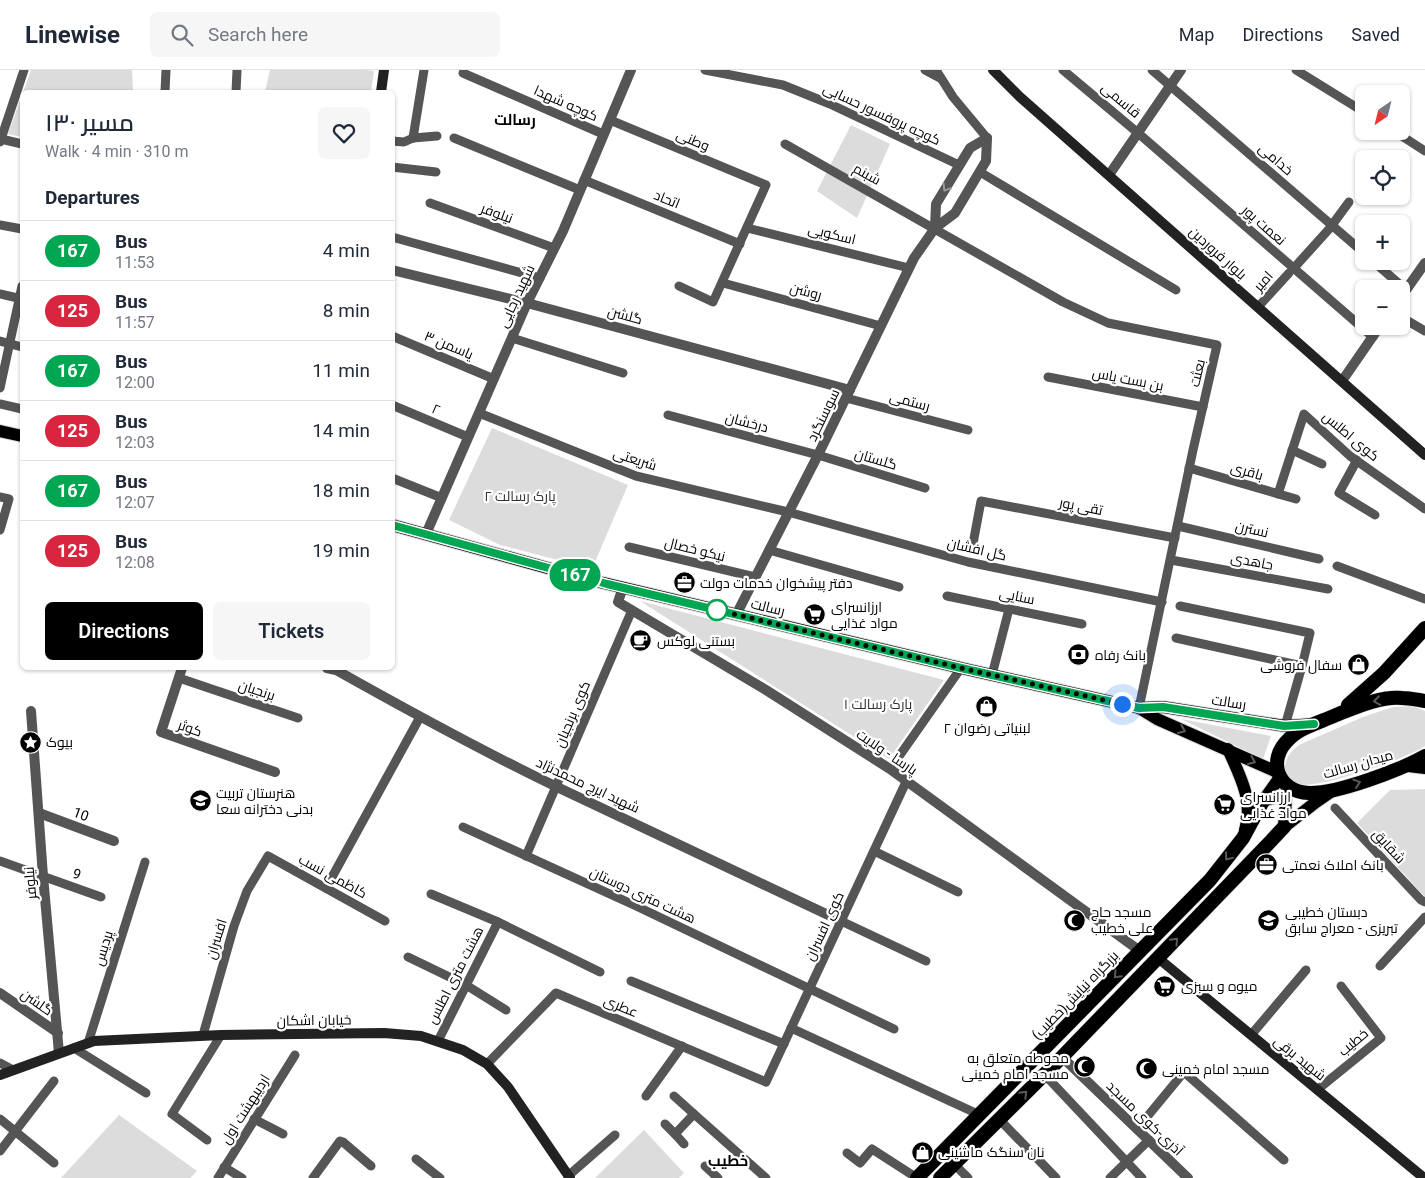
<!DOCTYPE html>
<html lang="en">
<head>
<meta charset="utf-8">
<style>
	body { margin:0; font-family:Roboto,Cairo,sans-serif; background:#f6f6f7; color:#1f2937; height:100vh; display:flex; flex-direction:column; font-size:19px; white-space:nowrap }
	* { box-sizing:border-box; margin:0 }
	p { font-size:16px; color:#747a83 }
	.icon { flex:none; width:28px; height:28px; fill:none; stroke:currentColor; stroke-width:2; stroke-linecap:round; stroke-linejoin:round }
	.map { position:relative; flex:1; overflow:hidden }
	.details { position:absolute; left:20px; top:20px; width:375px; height:580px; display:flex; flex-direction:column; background:#fff; border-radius:8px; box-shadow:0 1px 4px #0004 }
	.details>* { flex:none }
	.badge { padding:0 10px; border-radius:16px; font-size:18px; line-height:32px }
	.needle { width:32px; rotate:215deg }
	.tools { position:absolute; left:1355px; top:15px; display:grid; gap:10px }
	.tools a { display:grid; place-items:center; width:55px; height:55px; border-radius:8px; background:#fff; box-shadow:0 1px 4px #0004; font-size:25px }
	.you { position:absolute; width:25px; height:25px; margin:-12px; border:4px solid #fff; border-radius:50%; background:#1a73e8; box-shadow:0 0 0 8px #1a73e833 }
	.map>.badge { position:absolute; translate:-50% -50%; box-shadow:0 0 0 2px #fff }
	h2 { padding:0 25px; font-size:19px; line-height:45px }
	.round { display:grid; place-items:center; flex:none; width:52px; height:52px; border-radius:8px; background:#f6f6f7 }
	.headline { display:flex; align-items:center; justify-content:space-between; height:85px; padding:0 25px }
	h1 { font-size:24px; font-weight:600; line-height:38px }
	.action { display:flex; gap:10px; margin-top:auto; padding:10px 25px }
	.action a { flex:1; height:58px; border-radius:8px; background:#000; color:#fff; font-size:20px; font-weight:600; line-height:58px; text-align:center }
	.action a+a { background:#f6f6f7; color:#1f2937 }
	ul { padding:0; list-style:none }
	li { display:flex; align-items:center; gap:15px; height:60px; padding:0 25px; border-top:1px solid #e0e1e3 }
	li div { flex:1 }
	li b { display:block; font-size:19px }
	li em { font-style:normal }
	li .badge { min-width:55px; font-weight:700; text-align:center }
	header { display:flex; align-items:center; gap:30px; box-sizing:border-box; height:70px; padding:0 25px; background:#fff; border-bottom:1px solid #e0e1e3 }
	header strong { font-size:24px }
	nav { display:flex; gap:28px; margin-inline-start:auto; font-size:18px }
	.search { width:350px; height:45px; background:#f6f6f7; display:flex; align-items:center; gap:12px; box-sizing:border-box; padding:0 18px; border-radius:8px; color:#747a83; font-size:19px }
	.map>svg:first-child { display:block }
</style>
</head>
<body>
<header>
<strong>Linewise</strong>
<div class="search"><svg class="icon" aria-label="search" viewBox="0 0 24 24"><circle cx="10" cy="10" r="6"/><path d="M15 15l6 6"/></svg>Search here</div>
<nav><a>Map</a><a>Directions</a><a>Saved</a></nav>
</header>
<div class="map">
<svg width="1425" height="1108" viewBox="0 0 1425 1108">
	<rect width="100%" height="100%" fill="#fff"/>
	<g fill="#dcdcdc">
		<path d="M 31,0 L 132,0 L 133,22 L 23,22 Z"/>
		<path d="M 270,0 L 365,0 L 374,1 L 371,22 L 265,22 Z"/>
		<path d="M 22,25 L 22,67 L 8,64 Z"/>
		<path d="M 851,55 L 890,74 L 857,148 L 817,121 Z"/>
		<path d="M 492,358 L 628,415 L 592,499 L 500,475 L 449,450 Z"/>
		<path d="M 640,531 L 944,610 L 889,689 Z"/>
		<path d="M 1413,636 L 1425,641 L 1425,676 C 1408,688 1314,721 1296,714 C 1288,711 1284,702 1285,695 C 1287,685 1293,679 1301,674 L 1363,647 L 1393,637 Z"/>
		<path d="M 1181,649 L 1271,666 L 1263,689 Z"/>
		<path d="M 1425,719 L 1425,827 L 1357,753 L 1390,720 Z"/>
		<path d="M 119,1045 L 197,1101 L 190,1108 L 61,1108 Z"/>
		<path d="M 644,1060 L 684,1103 L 679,1108 L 595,1108 Z"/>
	</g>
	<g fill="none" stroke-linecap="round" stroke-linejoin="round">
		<defs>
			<g id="primary">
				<path d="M 0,361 L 22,366"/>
				<path d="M 392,455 L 591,510 L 961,598 L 1139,638 L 1163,637 L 1285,656 L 1314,654"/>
				<path d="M 1139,638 L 1157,649 L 1277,702"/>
				<path d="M 1228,679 C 1240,706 1254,731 1245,760"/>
				<path d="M 1408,696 L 1425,698"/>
				<path d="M 1263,731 L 1280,726 L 1286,730 L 1284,757"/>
				<path d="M 1263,731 L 1280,707"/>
				<path d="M 1284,757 L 1316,732 L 1332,721"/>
			</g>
			<g id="trunk">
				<path d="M 1425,631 C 1418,630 1410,628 1402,628 C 1381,626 1356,637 1336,645 C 1321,652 1301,657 1289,669 C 1266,690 1278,722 1309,723 C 1337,724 1400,700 1425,686"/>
				<path d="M 1348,635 L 1384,603 L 1425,558"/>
				<path d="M 917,1108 L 1210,810 L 1243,768 L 1263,731"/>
				<path d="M 940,1108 L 1062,987 L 1270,772 L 1284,757"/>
			</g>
		</defs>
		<use href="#primary" stroke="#dbdbdb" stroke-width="14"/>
		<use href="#trunk" stroke="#dbdbdb" stroke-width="15"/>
		<g stroke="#555" stroke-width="9">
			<path d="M 705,0 L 783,15 L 830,34 L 959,95"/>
			<path d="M 925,0 L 940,8"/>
			<path d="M 936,0 L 953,27 L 987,68"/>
			<path d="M 1063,0 L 1138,63 L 1373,267"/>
			<path d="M 1152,0 L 1364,183"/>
			<path d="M 1296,0 L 1364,42"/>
			<path d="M 463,3 L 603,64"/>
			<path d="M 165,22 L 166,0"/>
			<path d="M 236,22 L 237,0"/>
			<path d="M 610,50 L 766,115 L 713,232 L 679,216"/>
			<path d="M 1394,61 L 1425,81"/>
			<path d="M 413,68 L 424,0"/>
			<path d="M 454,68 L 580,120"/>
			<path d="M 1,69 L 22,74"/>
			<path d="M 392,71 L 404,72 L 413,68 L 437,66"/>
			<path d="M 0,72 L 24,0"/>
			<path d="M 785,74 L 1063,232 L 1108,253 L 1217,275 L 1193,380 L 1139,638"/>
			<path d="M 392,97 L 436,102"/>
			<path d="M 980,102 L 1176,220"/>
			<path d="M 584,110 L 740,174"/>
			<path d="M 430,133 L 554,178"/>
			<path d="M 0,155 L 22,159"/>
			<path d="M 1332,155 L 1349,132"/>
			<path d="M 747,158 L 909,198"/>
			<path d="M 392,167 L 540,208"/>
			<path d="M 1373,191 L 1406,220"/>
			<path d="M 1293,199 L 1330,158"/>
			<path d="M 723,213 L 881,256"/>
			<path d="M 0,224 L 22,229"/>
			<path d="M 1258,237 L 1289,203"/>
			<path d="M 1401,247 L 1425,261"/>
			<path d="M 392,266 L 494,309"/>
			<path d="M 512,268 L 623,303"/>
			<path d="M 0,271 L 22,277"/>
			<path d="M 1048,307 L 1203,337"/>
			<path d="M 0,318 L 22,216"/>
			<path d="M 846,328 L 968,360"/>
			<path d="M 0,334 L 22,339"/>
			<path d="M 392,335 L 468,367"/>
			<path d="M 479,343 L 636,406 L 788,442 L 968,492 L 1162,532"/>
			<path d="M 668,345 L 818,385 L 925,418"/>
			<path d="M 1292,380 L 1322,394"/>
			<path d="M 1357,390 L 1339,423 L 1375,445"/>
			<path d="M 1189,398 L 1296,429"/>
			<path d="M 392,408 L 442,428"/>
			<path d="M 1278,424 L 1304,344 L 1350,386 L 1425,439"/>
			<path d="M 0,427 L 9,429 L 0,460"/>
			<path d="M 1178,456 L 1319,489"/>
			<path d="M 629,477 L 755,507"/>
			<path d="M 972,479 L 981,431 L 1175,468"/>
			<path d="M 769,480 L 899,517"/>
			<path d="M 1171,490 L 1328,519"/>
			<path d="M 1337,496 L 1425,529"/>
			<path d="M 947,526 L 1082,554"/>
			<path d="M 1180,536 L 1310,563 L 1302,596"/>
			<path d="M 1176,568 L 1302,596 L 1285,656"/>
			<path d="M 992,605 L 1009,539"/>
			<path d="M 179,608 L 298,648"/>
			<path d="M 895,692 L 961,598"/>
			<path d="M 1335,738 L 1421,830 L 1425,832"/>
			<path d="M 463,757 L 634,835 L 894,959"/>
			<path d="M 874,781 L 958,822"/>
			<path d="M 526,786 L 632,540"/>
			<path d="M 0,791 L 101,827"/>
			<path d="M 326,818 L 420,647"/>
			<path d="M 431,824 L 498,852 L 600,902"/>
			<path d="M 841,851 L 926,891"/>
			<path d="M 408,887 L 466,915 L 506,940"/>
			<path d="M 1380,896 L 1425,847"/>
			<path d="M 631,911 L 784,974"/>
			<path d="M 791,958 L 980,1045"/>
			<path d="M 203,965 L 234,856 L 247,821 L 268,786 L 385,851"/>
			<path d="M 1251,965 L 1306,900"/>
			<path d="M 438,971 L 498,852"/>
			<path d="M 88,973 L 145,792"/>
			<path d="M 74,978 L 146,1023"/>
			<path d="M 0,993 L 13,1000"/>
			<path d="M 487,994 L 556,923 L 766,1012 L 906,712"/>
			<path d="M 1044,1004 L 1142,1108"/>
			<path d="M 1317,1020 L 1381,968 L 1341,916"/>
			<path d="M 646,1026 L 682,976"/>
			<path d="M 674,1026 L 694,1044"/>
			<path d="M 0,1049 L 54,1093"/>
			<path d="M 254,1049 L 283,1064"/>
			<path d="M 999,1049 L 1056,1108"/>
			<path d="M 665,1054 L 675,1064 L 694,1044 L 766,1108"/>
			<path d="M 1137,1059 L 1184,1002 L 1284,1090"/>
			<path d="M 675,1064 L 684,1074"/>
			<path d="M 207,1070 L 172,1044 L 221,965"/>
			<path d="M 0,1081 L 54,1011"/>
			<path d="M 847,1083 L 860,1093 L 872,1079 L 917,1108"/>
			<path d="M 416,1089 L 440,1108"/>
			<path d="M 954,1094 L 968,1108"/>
			<path d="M 705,1096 L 718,1108"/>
			<path d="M 224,1097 L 242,1108"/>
			<path d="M 568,1106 L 615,1065"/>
			<path d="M 218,1108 L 295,985"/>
			<path d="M 313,1108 L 340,1071 L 343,1072 L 371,1096"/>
			<path d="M 1110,1108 L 1149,1070"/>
		</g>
		<g stroke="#555" stroke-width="10">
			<path d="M 1109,105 L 1181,0"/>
			<path d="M 935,158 L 936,134 L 970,78 L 987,68"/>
			<path d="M 392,200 L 527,233 L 850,320"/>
			<path d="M 1401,227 L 1425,193"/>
			<path d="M 1342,311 L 1380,256"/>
			<path d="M 426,464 L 527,233 L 563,161 L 631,0"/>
			<path d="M 623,517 L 618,532 L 766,620 L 890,699 L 1140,881"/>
			<path d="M 736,545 L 818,385 L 914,188 L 935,158 L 955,143 L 986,91 L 987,68"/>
			<path d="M 182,598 L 161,662 L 275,702"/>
			<path d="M 327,598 L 336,600 C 409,641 482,681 557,717 C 652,762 747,806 841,851"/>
			<path d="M 31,641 L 43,806 L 59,983"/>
			<path d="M 39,743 L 114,771"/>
			<path d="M 0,923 L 58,963"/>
			<path d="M 1062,987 L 1188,1108"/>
		</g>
		<g stroke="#222" stroke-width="10">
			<path d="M 993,0 L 1020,27 L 1425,385"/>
			<path d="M 381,22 L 384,0"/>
			<path d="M 1158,888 L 1424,1108"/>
			<path d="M 0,1005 L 94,971 L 221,965 L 384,963 L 421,966 L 463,980 L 487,994 L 508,1017 L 570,1108"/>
		</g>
		<use href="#primary" stroke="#000" stroke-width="12"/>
		<use href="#trunk" stroke="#000" stroke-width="14"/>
	</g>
	<defs><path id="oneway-chevron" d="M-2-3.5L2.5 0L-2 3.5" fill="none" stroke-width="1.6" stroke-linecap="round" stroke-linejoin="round" transform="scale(1.25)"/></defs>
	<use stroke="#999" href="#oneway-chevron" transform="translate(946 118) rotate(121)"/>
	<g stroke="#595959">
		<use href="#oneway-chevron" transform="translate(1377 631) rotate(171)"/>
		<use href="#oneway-chevron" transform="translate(1182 660) rotate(23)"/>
		<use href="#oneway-chevron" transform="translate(1252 691) rotate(24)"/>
		<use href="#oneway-chevron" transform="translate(1357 713) rotate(-18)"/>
		<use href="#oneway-chevron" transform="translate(1228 787) rotate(128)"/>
		<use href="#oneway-chevron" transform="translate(1175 871) rotate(-46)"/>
		<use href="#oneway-chevron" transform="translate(1117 905) rotate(134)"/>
		<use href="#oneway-chevron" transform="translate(1024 1024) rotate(-45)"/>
	</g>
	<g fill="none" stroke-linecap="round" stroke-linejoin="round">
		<defs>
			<path id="line" d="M 392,455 L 607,514 L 961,598 L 1139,638 L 1163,637 L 1284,656 L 1314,654"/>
		</defs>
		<use href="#line" stroke="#fff" stroke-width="11"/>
		<use href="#line" stroke="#00a651" stroke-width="8"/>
		<path stroke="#000" stroke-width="5" stroke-dasharray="0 9" d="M 717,540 L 961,598 L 1122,634"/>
	</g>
	<defs>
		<symbol id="office-disc" viewBox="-11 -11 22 22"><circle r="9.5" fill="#000" stroke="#fff"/><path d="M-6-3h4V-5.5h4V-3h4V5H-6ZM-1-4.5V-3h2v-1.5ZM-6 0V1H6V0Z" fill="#fff"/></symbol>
		<symbol id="supermarket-disc" viewBox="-11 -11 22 22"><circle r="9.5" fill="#000" stroke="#fff"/><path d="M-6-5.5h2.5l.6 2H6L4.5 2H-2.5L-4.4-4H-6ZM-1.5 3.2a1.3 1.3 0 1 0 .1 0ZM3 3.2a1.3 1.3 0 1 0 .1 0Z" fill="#fff"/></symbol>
		<symbol id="cafe-disc" viewBox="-11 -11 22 22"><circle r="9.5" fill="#000" stroke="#fff"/><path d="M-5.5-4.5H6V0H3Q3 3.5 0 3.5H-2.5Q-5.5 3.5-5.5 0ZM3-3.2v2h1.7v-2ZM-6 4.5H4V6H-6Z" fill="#fff"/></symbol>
		<symbol id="bank-disc" viewBox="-11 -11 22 22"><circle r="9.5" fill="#000" stroke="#fff"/><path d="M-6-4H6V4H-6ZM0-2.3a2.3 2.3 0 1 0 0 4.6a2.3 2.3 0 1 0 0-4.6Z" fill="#fff"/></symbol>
		<symbol id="shop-disc" viewBox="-11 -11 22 22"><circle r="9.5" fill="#000" stroke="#fff"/><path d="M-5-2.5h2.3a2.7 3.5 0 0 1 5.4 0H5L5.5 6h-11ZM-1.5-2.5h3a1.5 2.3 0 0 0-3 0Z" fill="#fff"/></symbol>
		<symbol id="sight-disc" viewBox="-11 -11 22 22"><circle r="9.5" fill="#000" stroke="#fff"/><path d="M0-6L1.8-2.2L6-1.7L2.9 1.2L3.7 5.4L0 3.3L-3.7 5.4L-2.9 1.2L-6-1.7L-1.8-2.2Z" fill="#fff"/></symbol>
		<symbol id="school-disc" viewBox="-11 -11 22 22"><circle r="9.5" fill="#000" stroke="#fff"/><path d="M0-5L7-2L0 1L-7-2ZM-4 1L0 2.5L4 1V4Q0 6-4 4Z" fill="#fff"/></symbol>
		<symbol id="mosque-disc" viewBox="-11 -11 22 22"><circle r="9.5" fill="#000" stroke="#fff"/><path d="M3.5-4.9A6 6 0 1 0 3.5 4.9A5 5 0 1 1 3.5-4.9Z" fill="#fff"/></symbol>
	</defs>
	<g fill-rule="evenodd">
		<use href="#office-disc" x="672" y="500" width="25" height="25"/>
		<use href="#supermarket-disc" x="802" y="532" width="25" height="25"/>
		<use href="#cafe-disc" x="628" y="558" width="25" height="25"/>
		<use href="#bank-disc" x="1066" y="572" width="25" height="25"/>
		<use href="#shop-disc" x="1346" y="582" width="25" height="25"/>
		<use href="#shop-disc" x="974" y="624" width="25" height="25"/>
		<use href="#sight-disc" x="18" y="660" width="25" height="25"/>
		<use href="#school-disc" x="188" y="718" width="25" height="25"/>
		<use href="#supermarket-disc" x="1212" y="722" width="25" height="25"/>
		<use href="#office-disc" x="1254" y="782" width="25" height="25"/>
		<use href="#mosque-disc" x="1062" y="838" width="25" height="25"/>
		<use href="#school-disc" x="1256" y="838" width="25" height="25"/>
		<use href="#supermarket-disc" x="1152" y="904" width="25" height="25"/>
		<use href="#mosque-disc" x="1072" y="984" width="25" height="25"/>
		<use href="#mosque-disc" x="1134" y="986" width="25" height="25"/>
		<use href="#shop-disc" x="910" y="1070" width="25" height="25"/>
	</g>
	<circle fill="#fff" stroke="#00a651" stroke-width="2.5" cx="717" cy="540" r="10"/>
	<g text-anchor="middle" stroke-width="4.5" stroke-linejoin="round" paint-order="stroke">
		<g font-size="14" fill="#000" stroke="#fff">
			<text transform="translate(1121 30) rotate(40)" y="5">قاسمی</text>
			<text transform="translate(566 33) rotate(24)" y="5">کوچه شهدا</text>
			<text transform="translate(882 44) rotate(25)" y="5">کوچه پروفسور حسابی</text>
			<text transform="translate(693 70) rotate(23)" y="5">وطنی</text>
			<text transform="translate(1276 89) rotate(41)" y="5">خدامی</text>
			<text transform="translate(867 104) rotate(29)" y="5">شبنم</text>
			<text transform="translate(667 129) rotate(22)" y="5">اتحاد</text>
			<text transform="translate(497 143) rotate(20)" y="5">نیلوفر</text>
			<text transform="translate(1264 155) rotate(41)" y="5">نعمت پور</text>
			<text transform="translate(832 164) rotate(14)" y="5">اسکویی</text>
			<text transform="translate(1218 183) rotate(42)" y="5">بلوار فروردین</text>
			<text transform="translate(1263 211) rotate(-48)" y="5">امیر</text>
			<text transform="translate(806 221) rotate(15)" y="5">روشن</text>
			<text transform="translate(516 226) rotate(-65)" y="5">شهید رجایی</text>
			<text transform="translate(625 245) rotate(15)" y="5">گلشن</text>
			<text transform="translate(449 275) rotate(23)" y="5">یاسمن ۳</text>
			<text transform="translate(1197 303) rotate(-77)" y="5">بعثت</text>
			<text transform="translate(1128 309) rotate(11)" y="5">بن بست یاس</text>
			<text transform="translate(910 331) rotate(15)" y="5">رستمی</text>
			<text transform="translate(436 339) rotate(23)" y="5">۲</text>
			<text transform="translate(823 345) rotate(-64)" y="5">سوسنگرد</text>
			<text transform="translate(747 352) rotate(15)" y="5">درخشان</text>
			<text transform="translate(1351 366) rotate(40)" y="5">کوی اطلس</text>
			<text transform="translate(635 389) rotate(18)" y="5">شریعتی</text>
			<text transform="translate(876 389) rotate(17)" y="5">گلستان</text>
			<text transform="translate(1247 401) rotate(16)" y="5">باقری</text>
			<text transform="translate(1081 436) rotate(11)" y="5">تقی پور</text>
			<text transform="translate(1252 459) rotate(13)" y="5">نسترن</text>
			<text transform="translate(695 479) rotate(14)" y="5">نیکو خصال</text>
			<text transform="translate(977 479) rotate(13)" y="5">گل افشان</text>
			<text transform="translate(1252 491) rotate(11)" y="5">جاهدی</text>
			<text transform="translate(1017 526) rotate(11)" y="5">سنایی</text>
			<text transform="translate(768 537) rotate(14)" y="5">رسالت</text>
			<text transform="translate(257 620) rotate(18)" y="5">برنجیان</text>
			<text transform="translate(1229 632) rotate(9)" y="5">رسالت</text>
			<text transform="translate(572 644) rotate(-67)" y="5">کوی برنجیان</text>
			<text transform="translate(190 658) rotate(19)" y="5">کوثر</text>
			<text transform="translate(887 682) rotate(34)" y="5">پارسا - ولایت</text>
			<text transform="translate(1358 694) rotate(-16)" y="5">میدان رسالت</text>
			<text transform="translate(588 715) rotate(25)" y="5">شهید ایرج محمدنژاد</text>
			<text transform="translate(81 744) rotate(20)" y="5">10</text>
			<text transform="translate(1389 776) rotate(47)" y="5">شقایق</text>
			<text transform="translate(77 804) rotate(20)" y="5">9</text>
			<text transform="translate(333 806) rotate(29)" y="5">کاظمی نسب</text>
			<text transform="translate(30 813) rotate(-95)" y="5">نیلوفر</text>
			<text transform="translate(643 825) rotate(25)" y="5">هشت متری دوستان</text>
			<text transform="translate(824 856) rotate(-65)" y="5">کوی افسران</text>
			<text transform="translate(216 869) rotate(-73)" y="5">افسران</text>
			<text transform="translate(103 878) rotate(-73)" y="5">پردیس</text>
			<text transform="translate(455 905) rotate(-63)" y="5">هشت متری اطلس</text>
			<text transform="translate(1075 925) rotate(-46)" y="5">بزرگراه نیایش(خطیب)</text>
			<text transform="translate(37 932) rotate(35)" y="5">گلشن</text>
			<text transform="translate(621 936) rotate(23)" y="5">عطری</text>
			<text transform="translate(314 950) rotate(-1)" y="5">خیابان اشکان</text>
			<text transform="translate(1353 972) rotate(-40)" y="5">خطیب</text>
			<text transform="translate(1300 988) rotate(39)" y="5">شهید برقی</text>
			<text transform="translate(245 1039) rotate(-58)" y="5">اردیبهشت اول</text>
			<text transform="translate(1145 1048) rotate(44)" y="5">آذری-کوی مسجد</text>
		</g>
		<g font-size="14" fill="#333" stroke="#fff">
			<text x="520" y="431">پارک رسالت ۲</text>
			<text x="878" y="639">پارک رسالت ۱</text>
		</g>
		<g font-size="14" fill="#000" stroke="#fff" text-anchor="start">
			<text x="700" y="518">دفتر پیشخوان خدمات دولت</text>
			<text x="831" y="542">ارزانسراى<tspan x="831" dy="16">مواد غذایى</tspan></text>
			<text x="657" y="576">بستنی لوکس</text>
			<text x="1095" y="590">بانک رفاه</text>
			<text x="1342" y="600" text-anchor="end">سفال فروشی</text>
			<text x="987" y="663" text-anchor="middle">لبنیاتی رضوان ۲</text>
			<text x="46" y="677">بیوک</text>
			<text x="216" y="728">هنرستان تربیت<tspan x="216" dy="16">بدنی دخترانه سعا</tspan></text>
			<text x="1240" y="732">ارزانسرای<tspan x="1240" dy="16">مواد غذایی</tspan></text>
			<text x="1282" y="800">بانک املاک نعمتی</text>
			<text x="1091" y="847">مسجد حاج<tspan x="1091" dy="16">علی خطیب</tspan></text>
			<text x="1285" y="847">دبستان خطیبی<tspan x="1285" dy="16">تبریزی - معراج سابق</tspan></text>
			<text x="1181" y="921">میوه و سبزی</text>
			<text x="1069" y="993" text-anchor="end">محوطه متعلق به<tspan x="1069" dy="16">مسجد امام خمینی</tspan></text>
			<text x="1162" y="1004">مسجد امام خمینی</text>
			<text x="938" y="1087">نان سنگک ماشینی</text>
		</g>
		<g font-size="15" font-weight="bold" fill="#000" stroke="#fff">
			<text x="515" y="55">رسالت</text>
			<text x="728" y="1096">خطیب</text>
		</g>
	</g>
</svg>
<div class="tools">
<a><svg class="needle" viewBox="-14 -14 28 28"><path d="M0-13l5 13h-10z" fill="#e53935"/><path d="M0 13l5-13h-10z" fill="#747a83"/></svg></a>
<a><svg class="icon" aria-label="locate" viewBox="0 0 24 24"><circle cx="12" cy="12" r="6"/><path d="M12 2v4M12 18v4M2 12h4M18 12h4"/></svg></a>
<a>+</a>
<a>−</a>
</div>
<div class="you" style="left:1122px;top:634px"></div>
<b class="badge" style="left:575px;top:505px;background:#00a651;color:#fff">167</b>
<section class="details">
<div class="headline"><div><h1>مسیر ۱۳۰</h1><p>Walk · 4 min · 310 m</p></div><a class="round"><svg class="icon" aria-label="heart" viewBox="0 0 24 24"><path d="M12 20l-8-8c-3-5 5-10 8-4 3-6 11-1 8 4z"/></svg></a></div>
<h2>Departures</h2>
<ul>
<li><span class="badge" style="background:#00a651;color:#fff">167</span><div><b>Bus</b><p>11:53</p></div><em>4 min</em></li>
<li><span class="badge" style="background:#d7263d;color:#fff">125</span><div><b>Bus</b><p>11:57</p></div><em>8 min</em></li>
<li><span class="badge" style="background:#00a651;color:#fff">167</span><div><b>Bus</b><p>12:00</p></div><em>11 min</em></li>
<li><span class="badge" style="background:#d7263d;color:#fff">125</span><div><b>Bus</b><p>12:03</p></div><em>14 min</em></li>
<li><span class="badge" style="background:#00a651;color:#fff">167</span><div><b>Bus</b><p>12:07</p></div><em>18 min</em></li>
<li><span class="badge" style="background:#d7263d;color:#fff">125</span><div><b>Bus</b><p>12:08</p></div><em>19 min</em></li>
</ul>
<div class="action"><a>Directions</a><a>Tickets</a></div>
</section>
</div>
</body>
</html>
